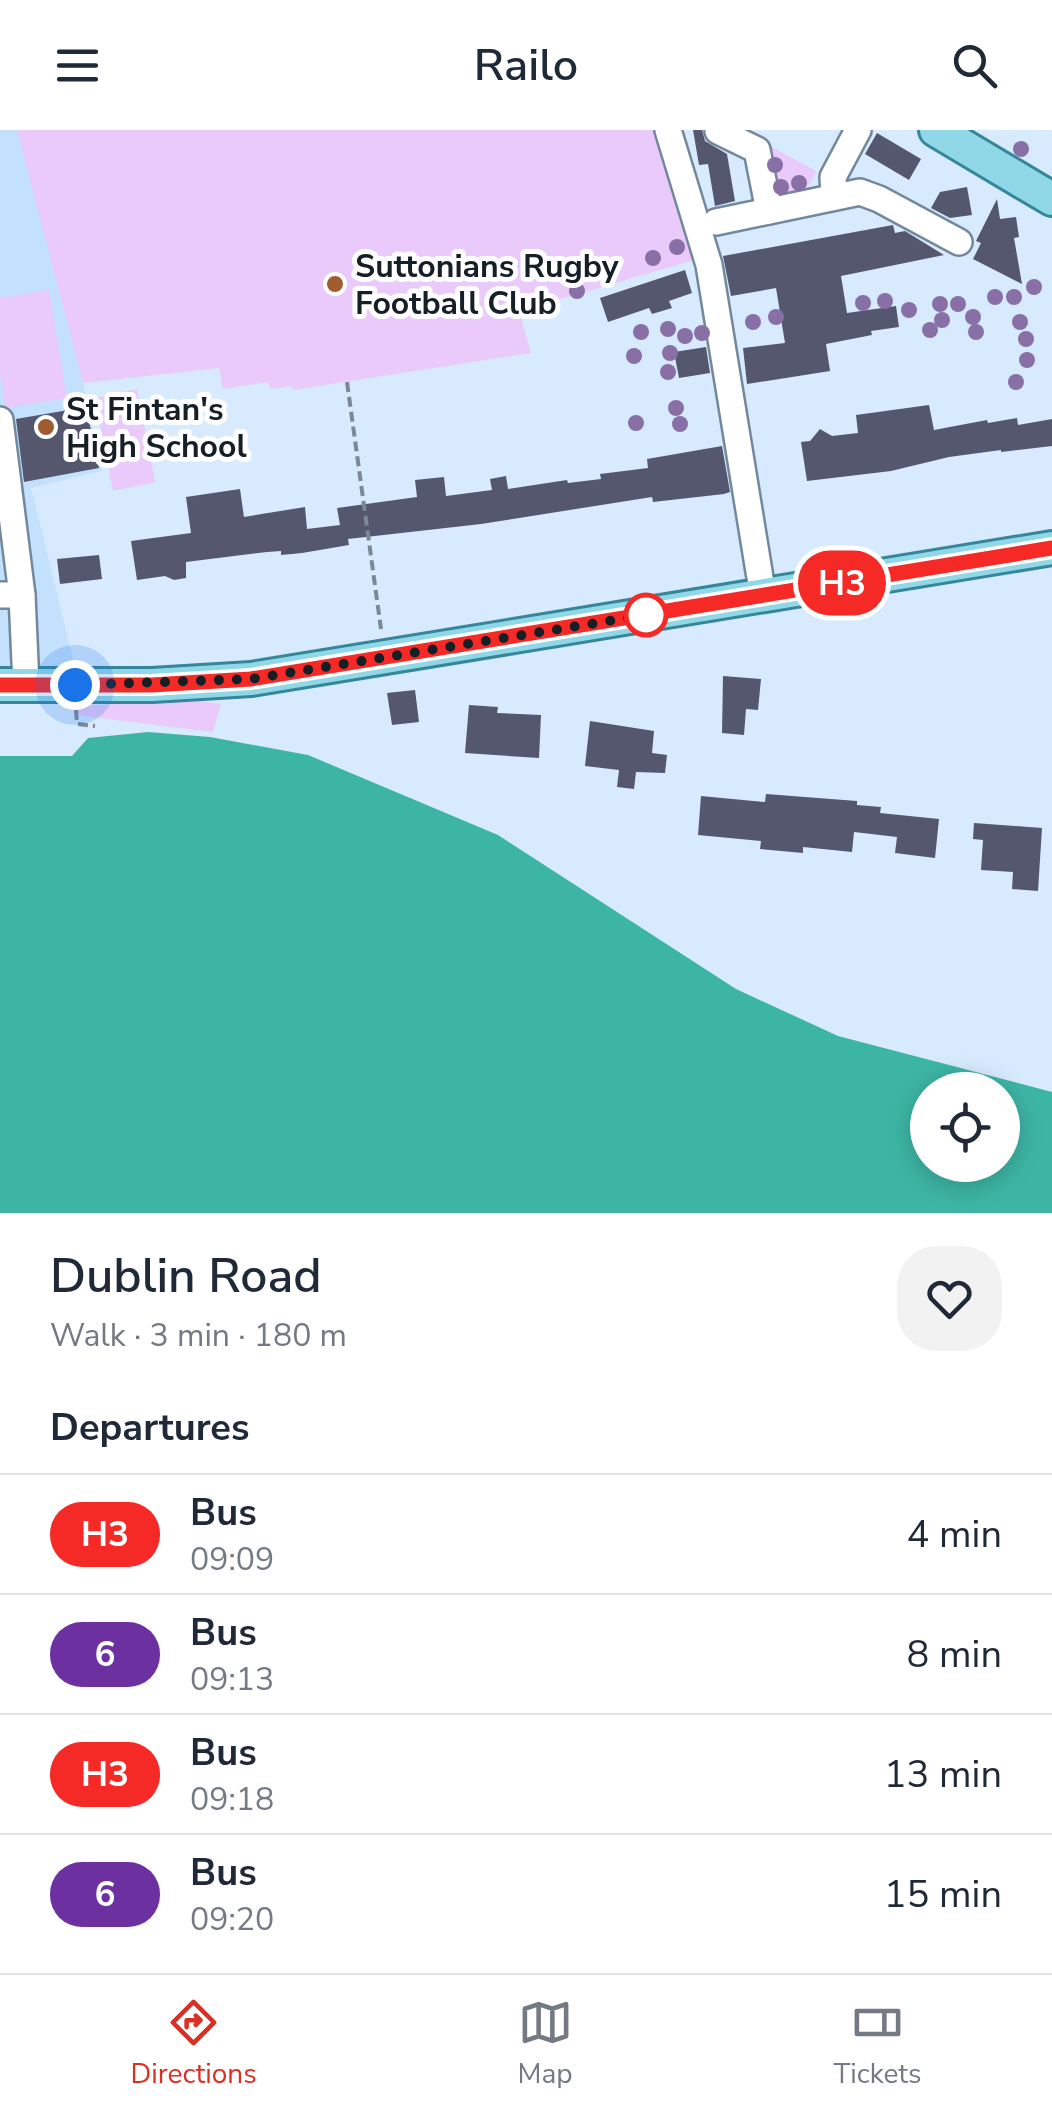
<!DOCTYPE html>
<html lang="en">
<head>
<meta charset="utf-8">
<style>
	body { margin:0; font-family:"Nunito Sans",sans-serif; background:#f2f2f3; color:#1f2937; height:100vh; display:flex; flex-direction:column; font-size:38px; white-space:nowrap }
	* { box-sizing:border-box; margin:0 }
	p { font-size:32px; color:#747a83 }
	.icon { flex:none; width:55px; height:55px; fill:none; stroke:currentColor; stroke-width:2; stroke-linecap:round; stroke-linejoin:round }
	.map { position:relative; height:1083px; overflow:hidden }
	.drawer { display:flex; flex-direction:column; background:#fff; flex:1 }
	.drawer>* { flex:none }
	.badge { padding:0 20px; border-radius:32px; font-size:35px; line-height:65px }
	.controls { position:absolute; left:910px; top:942px; display:grid; gap:20px }
	.controls a { display:grid; place-items:center; width:110px; height:110px; border-radius:50%; background:#fff; box-shadow:0 5px 25px #0003; font-size:50px }
	.you { position:absolute; width:50px; height:50px; margin:-25px; border:8px solid #fff; border-radius:50%; background:#1a73e8; box-shadow:0 0 0 15px #1a73e833 }
	.map>.badge { position:absolute; translate:-50% -50%; box-shadow:0 0 0 5px #fff }
	h2 { padding:0 50px; font-size:38px; line-height:90px }
	.round { display:grid; place-items:center; flex:none; width:105px; height:105px; border-radius:40px; background:#f2f2f3 }
	.head { display:flex; align-items:center; justify-content:space-between; height:170px; padding:0 50px }
	h1 { font-size:48px; font-weight:600; line-height:75px }
	ul { padding:0; list-style:none }
	li { display:flex; align-items:center; gap:30px; height:120px; padding:0 50px; border-top:2px solid #e0e1e3 }
	li div { flex:1 }
	li b { display:block; font-size:38px }
	li em { font-style:normal }
	li .badge { min-width:110px; font-weight:700; text-align:center }
	header { display:flex; justify-content:space-between; align-items:center; height:130px; padding:0 50px; background:#fff; font-size:45px; font-weight:600 }
	.tabs { display:flex; justify-content:space-around; align-items:center; height:140px; border-top:2px solid #e0e1e3; background:#fff; font-size:28px; color:#747a83 }
	.tabs a { display:grid; justify-items:center; gap:5px }
	.tabs .selected { color:#d93025 }
	.map>svg:first-child { display:block }
</style>
</head>
<body>
<header><svg class="icon" aria-label="menu" viewBox="0 0 24 24"><path d="M4 6h16M4 12h16M4 18h16"/></svg>Railo<svg class="icon" aria-label="search" viewBox="0 0 24 24"><circle cx="10" cy="10" r="6"/><path d="M15 15l6 6"/></svg></header>
<div class="map">
<svg width="1052" height="1083" viewBox="0 0 1052 1083">
	<rect width="100%" height="100%" fill="#d8eafd"/>
	<path fill="#c3e0fd" d="M 0,0 L 17,0 L 22,15 L 83,253 L 102,341 L 31,358 L 75,537 L 0,536 Z"/>
	<g fill="#eacafb">
		<path d="M 17,0 L 674,0 L 715,124 L 519,181 L 531,223 L 293,260 L 292,256 L 270,259 L 268,252 L 223,259 L 219,238 L 83,253 Z"/>
		<path d="M 762,12 L 816,41 C 809,62 798,61 778,64 Z"/>
		<path d="M 49,160 L 67,268 L 6,278 L 0,245 L 0,168 Z"/>
		<path d="M 137,259 L 155,352 L 113,361 L 95,268 Z"/>
		<path d="M 193,570 L 221,574 L 213,602 L 76,585 L 79,576 Z"/>
	</g>
	<path fill="#3db5a5" fill-rule="evenodd" d="M 148,602 L 210,607 L 308,625 L 498,705 L 736,859 L 838,906 L 1052,962 L 1052,1083 L 0,1083 L 0,626 L 72,626 L 88,608 ZM 1002,960 L 1002,1035 L 928,1035 L 928,960 Z"/>
	<g fill="#55576f">
		<path d="M 693,0 L 702,0 L 705,11 L 727,24 L 735,71 L 715,76 L 708,34 L 699,35 Z"/>
		<path d="M 877,3 L 921,29 L 909,50 L 865,24 Z"/>
		<path d="M 967,57 L 972,85 L 950,88 L 931,78 L 940,62 Z"/>
		<path d="M 997,69 L 1000,89 L 1016,87 L 1019,107 L 1014,108 L 1022,154 L 973,129 L 981,113 L 976,111 Z"/>
		<path d="M 893,95 L 895,103 L 905,101 L 944,125 L 841,146 L 847,183 L 896,176 L 899,197 L 871,201 L 872,205 L 826,214 L 830,241 L 747,254 L 743,218 L 785,213 L 776,158 L 731,166 L 723,126 Z"/>
		<path d="M 685,140 L 692,163 L 669,171 L 672,178 L 652,184 L 649,178 L 608,192 L 600,168 Z"/>
		<path d="M 706,217 L 710,243 L 679,248 L 674,222 Z"/>
		<path d="M 929,275 L 934,300 L 987,290 L 988,293 L 1017,288 L 1018,295 L 1052,289 L 1052,316 L 1001,322 L 1001,320 L 949,327 L 891,341 L 807,351 L 801,312 L 810,311 L 820,299 L 832,306 L 858,303 L 856,285 Z"/>
		<path d="M 86,277 L 99,338 L 24,352 L 16,289 Z"/>
		<path d="M 722,316 L 730,362 L 724,364 L 653,372 L 652,367 L 481,394 L 348,409 L 349,415 L 302,423 L 281,425 L 281,421 L 267,422 L 186,432 L 186,448 L 174,450 L 165,446 L 137,450 L 131,411 L 191,403 L 186,367 L 240,359 L 244,387 L 305,377 L 307,399 L 340,395 L 337,378 L 417,367 L 415,350 L 444,347 L 446,366 L 492,360 L 490,349 L 506,346 L 508,359 L 567,350 L 568,353 L 601,349 L 600,344 L 648,338 L 647,329 Z"/>
		<path d="M 99,425 L 102,449 L 60,454 L 57,429 Z"/>
		<path d="M 723,546 L 761,549 L 758,580 L 746,579 L 744,605 L 722,603 Z"/>
		<path d="M 415,560 L 419,592 L 392,595 L 387,563 Z"/>
		<path d="M 469,575 L 498,577 L 497,583 L 541,585 L 539,628 L 465,623 Z"/>
		<path d="M 590,591 L 654,601 L 652,623 L 667,625 L 665,643 L 636,642 L 634,659 L 617,657 L 619,640 L 585,636 Z"/>
		<path d="M 766,664 L 857,671 L 857,675 L 881,677 L 880,683 L 939,689 L 935,728 L 895,723 L 897,707 L 854,702 L 852,722 L 803,717 L 803,723 L 760,719 L 761,711 L 698,705 L 701,666 L 765,672 Z"/>
		<path d="M 974,693 L 1042,698 L 1038,761 L 1012,759 L 1013,742 L 981,740 L 983,710 L 973,709 Z"/>
	</g>
	<g fill="none" stroke-linecap="round" stroke-linejoin="round">
		<defs>
			<g id="minor">
				<path d="M 668,0 L 709,135 L 763,466"/>
				<path d="M 718,1 L 757,20 L 769,81"/>
				<path d="M 834,67 L 833,47 L 858,0"/>
				<path d="M 716,92 L 860,62 L 879,69 L 959,112"/>
				<path d="M 0,290 L 22,465"/>
				<path d="M 0,465 L 22,465 L 26,555"/>
			</g>
			<g id="major">
				<path d="M 936,0 L 1052,69"/>
				<path d="M 0,555 L 152,555 L 251,549 L 1052,418"/>
			</g>
		</defs>
		<use href="#minor" stroke="#73889d" stroke-width="30"/>
		<use href="#major" stroke="#35869a" stroke-width="38"/>
		<g stroke="#7b8896" stroke-width="4" stroke-dasharray="10 5" stroke-linecap="butt">
			<path d="M 347,252 L 381,499"/>
			<path d="M 76,580 L 77,594 L 95,596"/>
		</g>
		<use href="#minor" stroke="#fff" stroke-width="25"/>
		<use href="#major" stroke="#90d8e8" stroke-width="32"/>
	</g>
	<g fill="#886fa6">
		<circle cx="1021" cy="19" r="8"/>
		<circle cx="775" cy="35" r="8"/>
		<circle cx="799" cy="53" r="8"/>
		<circle cx="781" cy="57" r="8"/>
		<circle cx="677" cy="117" r="8"/>
		<circle cx="653" cy="128" r="8"/>
		<circle cx="1034" cy="157" r="8"/>
		<circle cx="577" cy="161" r="8"/>
		<circle cx="995" cy="167" r="8"/>
		<circle cx="1014" cy="167" r="8"/>
		<circle cx="885" cy="171" r="8"/>
		<circle cx="863" cy="173" r="8"/>
		<circle cx="544" cy="174" r="8"/>
		<circle cx="940" cy="174" r="8"/>
		<circle cx="958" cy="174" r="8"/>
		<circle cx="909" cy="180" r="8"/>
		<circle cx="776" cy="187" r="8"/>
		<circle cx="973" cy="187" r="8"/>
		<circle cx="942" cy="190" r="8"/>
		<circle cx="753" cy="192" r="8"/>
		<circle cx="1020" cy="192" r="8"/>
		<circle cx="668" cy="199" r="8"/>
		<circle cx="930" cy="200" r="8"/>
		<circle cx="641" cy="202" r="8"/>
		<circle cx="976" cy="202" r="8"/>
		<circle cx="702" cy="203" r="8"/>
		<circle cx="685" cy="206" r="8"/>
		<circle cx="1026" cy="209" r="8"/>
		<circle cx="670" cy="223" r="8"/>
		<circle cx="634" cy="226" r="8"/>
		<circle cx="1027" cy="230" r="8"/>
		<circle cx="668" cy="242" r="8"/>
		<circle cx="1016" cy="252" r="8"/>
		<circle cx="676" cy="278" r="8"/>
		<circle cx="636" cy="293" r="8"/>
		<circle cx="680" cy="294" r="8"/>
	</g>
	<g fill="none" stroke-linecap="round" stroke-linejoin="round">
		<defs>
			<path id="line" d="M 0,555 L 152,555 L 251,549 L 1052,418"/>
		</defs>
		<use href="#line" stroke="#fff" stroke-width="22"/>
		<use href="#line" stroke="#f52a26" stroke-width="15"/>
		<path stroke="#161e26" stroke-width="10" stroke-dasharray="0 18" d="M 75,555 L 251,549 L 646,485"/>
	</g>
	<g fill="#a05b2e" stroke="#fff" stroke-width="4">
		<circle cx="335" cy="154" r="10"/>
		<circle cx="46" cy="297" r="10"/>
	</g>
	<circle fill="#fff" stroke="#f52a26" stroke-width="5" cx="646" cy="485" r="20"/>
	<g text-anchor="middle" stroke-width="10" stroke-linejoin="round" paint-order="stroke">
		<g font-size="32" font-weight="bold" fill="#161e26" stroke="#fff" text-anchor="start">
			<text x="355" y="147">Suttonians Rugby<tspan x="355" dy="37">Football Club</tspan></text>
			<text x="66" y="290">St Fintan's<tspan x="66" dy="37">High School</tspan></text>
		</g>
	</g>
</svg>
<div class="controls">
<a><svg class="icon" aria-label="locate" viewBox="0 0 24 24"><circle cx="12" cy="12" r="6"/><path d="M12 2v4M12 18v4M2 12h4M18 12h4"/></svg></a>
</div>
<div class="you" style="left:75px;top:555px"></div>
<b class="badge" style="left:842px;top:453px;background:#f52a26;color:#fff">H3</b>
</div>
<section class="drawer">
<div class="head"><div><h1>Dublin Road</h1><p>Walk · 3 min · 180 m</p></div><a class="round"><svg class="icon" aria-label="heart" viewBox="0 0 24 24"><path d="M12 20l-8-8c-3-5 5-10 8-4 3-6 11-1 8 4z"/></svg></a></div>
<h2>Departures</h2>
<ul>
<li><span class="badge" style="background:#f52a26;color:#fff">H3</span><div><b>Bus</b><p>09:09</p></div><em>4 min</em></li>
<li><span class="badge" style="background:#6c30a1;color:#fff">6</span><div><b>Bus</b><p>09:13</p></div><em>8 min</em></li>
<li><span class="badge" style="background:#f52a26;color:#fff">H3</span><div><b>Bus</b><p>09:18</p></div><em>13 min</em></li>
<li><span class="badge" style="background:#6c30a1;color:#fff">6</span><div><b>Bus</b><p>09:20</p></div><em>15 min</em></li>
</ul>
</section>
<nav class="tabs">
<a class="selected"><svg class="icon" aria-label="directions" viewBox="0 0 24 24"><path d="M12 3l9 9-9 9-9-9zM9 14v-3h6M13 9l2 2-2 2"/></svg>Directions</a>
<a><svg class="icon" aria-label="map" viewBox="0 0 24 24"><path d="M3 6l6-2 6 2 6-2v14l-6 2-6-2-6 2zM9 4v14M15 6v14"/></svg>Map</a>
<a><svg class="icon" aria-label="tickets" viewBox="0 0 24 24"><path d="M3 7h18v10H3zM15 7v10"/></svg>Tickets</a>
</nav>
</body>
</html>
